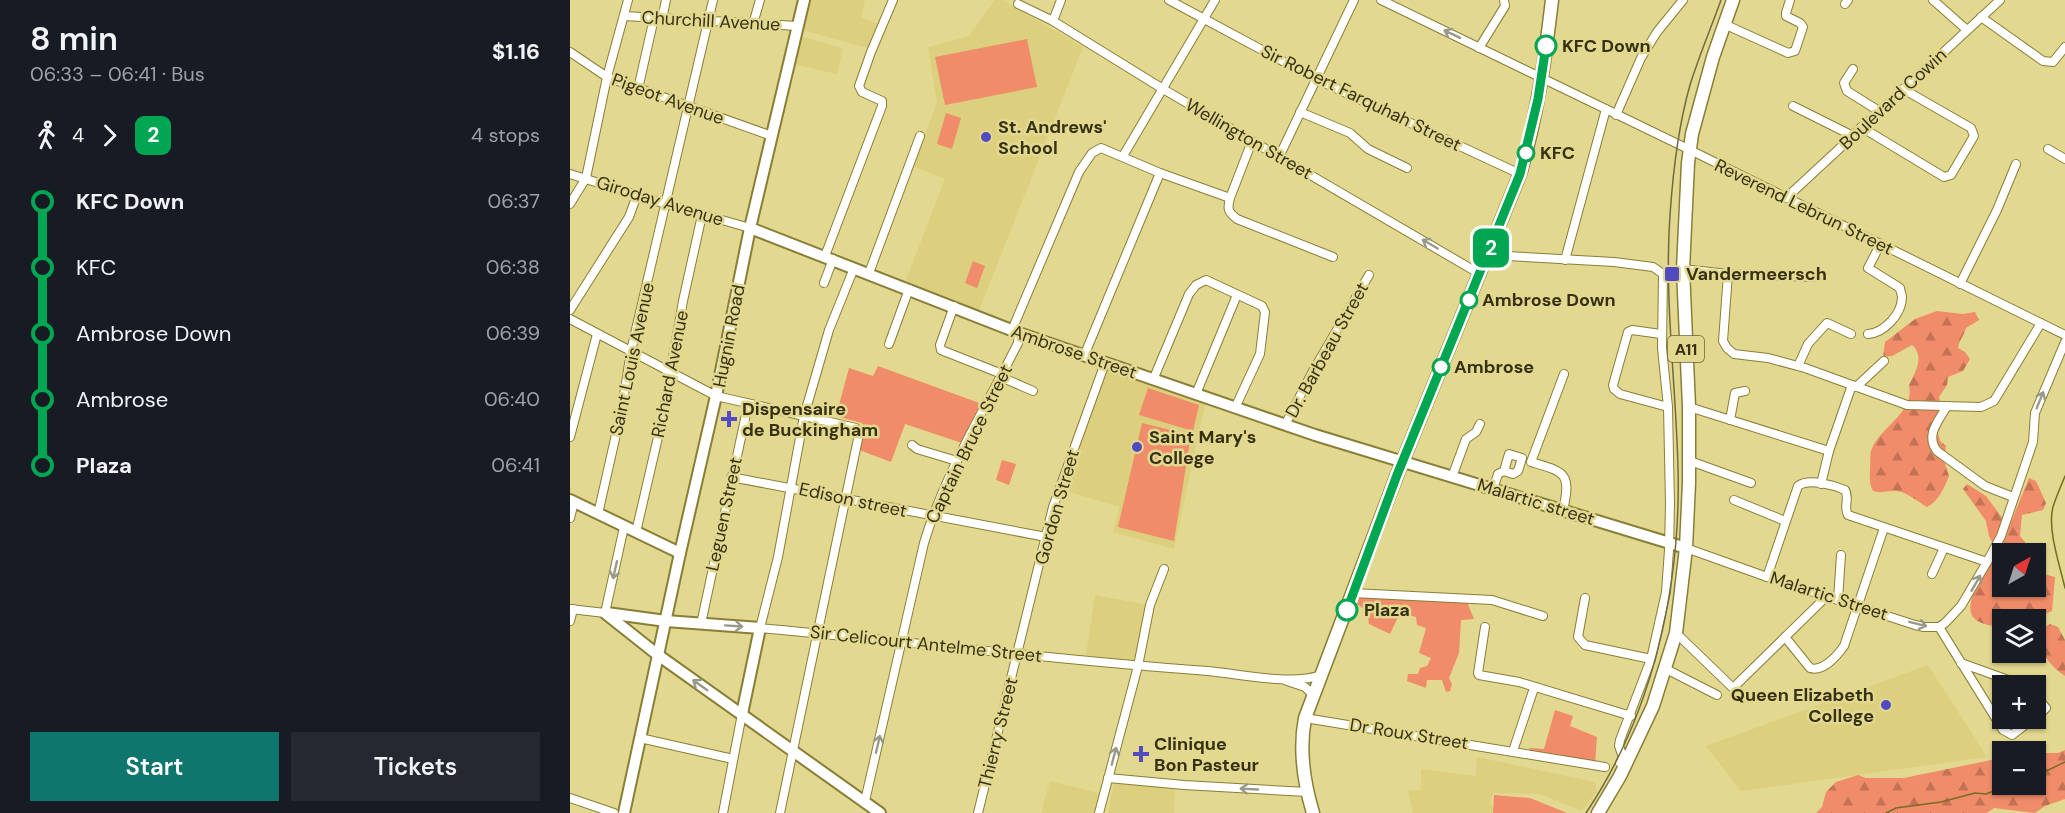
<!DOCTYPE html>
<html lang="en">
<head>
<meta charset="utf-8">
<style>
	body { margin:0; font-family:"DM Sans",sans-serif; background:#242831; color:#f1f3f6; height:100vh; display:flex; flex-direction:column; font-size:22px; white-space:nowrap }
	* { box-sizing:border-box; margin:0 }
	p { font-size:20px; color:#9ea1a6 }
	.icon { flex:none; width:33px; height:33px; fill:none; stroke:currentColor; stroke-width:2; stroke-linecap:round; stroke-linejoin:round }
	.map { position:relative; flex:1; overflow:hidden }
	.details { display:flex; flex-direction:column; background:#171b24; width:570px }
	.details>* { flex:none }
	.badge { padding:0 12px; border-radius:9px; font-size:21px; line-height:39px }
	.needle { width:39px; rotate:39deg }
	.controls { position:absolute; left:1422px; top:543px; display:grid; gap:12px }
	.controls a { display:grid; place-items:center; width:54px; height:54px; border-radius:0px; background:#171b24; box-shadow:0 2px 4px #0004; font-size:30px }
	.map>.badge { position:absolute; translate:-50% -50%; box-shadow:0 0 0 3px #fff }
	.legs { display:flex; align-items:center; gap:9px; height:66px; padding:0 30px; font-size:20px }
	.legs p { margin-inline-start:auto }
	.headline { display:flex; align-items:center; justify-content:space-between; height:102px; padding:0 30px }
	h1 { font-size:33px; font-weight:600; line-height:45px }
	.primary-button { display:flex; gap:12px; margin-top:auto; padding:12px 30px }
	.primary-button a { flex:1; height:69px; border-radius:0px; background:#0f766e; color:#fff; font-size:24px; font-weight:600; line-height:69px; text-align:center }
	.primary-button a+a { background:#242831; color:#f1f3f6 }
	ul { padding:0 30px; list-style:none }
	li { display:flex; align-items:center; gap:21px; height:66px; font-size:22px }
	li i { display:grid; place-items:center; width:9px; height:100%; margin:0 8px; background:currentColor }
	li i::after { content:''; width:15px; height:15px; margin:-8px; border:4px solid; border-radius:50%; background:#171b24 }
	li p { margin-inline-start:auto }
	li:first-child i { background:linear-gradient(#0000 50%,currentColor 0) }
	li:last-child i { background:linear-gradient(currentColor 50%,#0000 0) }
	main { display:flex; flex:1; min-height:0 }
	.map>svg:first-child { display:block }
</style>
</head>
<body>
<main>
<section class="details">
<div class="headline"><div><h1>8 min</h1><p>06:33 – 06:41 · Bus</p></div><b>$1.16</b></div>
<div class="legs"><svg class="icon" aria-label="walk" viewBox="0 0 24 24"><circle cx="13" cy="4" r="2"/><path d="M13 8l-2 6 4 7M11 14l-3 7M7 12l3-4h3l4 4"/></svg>4<svg class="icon" aria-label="forward" viewBox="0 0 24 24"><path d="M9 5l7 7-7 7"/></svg><b class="badge" style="background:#00a651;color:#fff">2</b><p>4 stops</p></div>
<ul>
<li><i style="color:#00a651"></i><b>KFC Down</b><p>06:37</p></li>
<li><i style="color:#00a651"></i><span>KFC</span><p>06:38</p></li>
<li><i style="color:#00a651"></i><span>Ambrose Down</span><p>06:39</p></li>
<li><i style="color:#00a651"></i><span>Ambrose</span><p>06:40</p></li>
<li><i style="color:#00a651"></i><b>Plaza</b><p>06:41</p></li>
</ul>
<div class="primary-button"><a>Start</a><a>Tickets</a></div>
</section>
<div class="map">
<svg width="1495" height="813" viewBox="0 0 1495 813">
	<defs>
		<pattern id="forest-firs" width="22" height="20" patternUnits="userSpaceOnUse" patternTransform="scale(1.5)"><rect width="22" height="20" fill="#f08c69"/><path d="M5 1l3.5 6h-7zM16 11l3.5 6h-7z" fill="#c37355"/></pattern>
	</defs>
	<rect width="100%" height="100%" fill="#e3d88f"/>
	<g fill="#dccf7e">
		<path d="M 238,0 L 295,0 L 291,17 L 309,24 L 298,48 L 232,30 Z"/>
		<path d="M 425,0 L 433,0 L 513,47 L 408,313 L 334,285 L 375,179 L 343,166 L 367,102 L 358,47 L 399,36 Z"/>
		<path d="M 230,36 L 273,48 L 267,74 L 223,64 Z"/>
		<path d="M 535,369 L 635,404 L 604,549 L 543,532 L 550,507 L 493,490 Z"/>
		<path d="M 525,595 L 577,605 L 567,662 L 516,655 Z"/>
		<path d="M 1358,665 L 1417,757 L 1171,791 L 1136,746 Z"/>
		<path d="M 907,757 L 1025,782 L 1027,791 L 1012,811 L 970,794 L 923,793 L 920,803 L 926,813 L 843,813 L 838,790 L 851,790 L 851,769 L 906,776 Z"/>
		<path d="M 480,781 L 531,794 L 526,813 L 471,813 Z"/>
		<path d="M 544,782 L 605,788 L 604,813 L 538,813 Z"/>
	</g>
	<g fill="#f08c69">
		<path d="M 457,39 L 467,87 L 375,105 L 365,57 Z"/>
		<path d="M 376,113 L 391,118 L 382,149 L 367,144 Z"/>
		<path d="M 403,261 L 415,266 L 407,288 L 395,283 Z"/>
		<path d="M 308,366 L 412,404 L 392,443 L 335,424 L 321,462 L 289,450 L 295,428 L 292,423 L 266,416 L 279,368 L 303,376 Z"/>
		<path d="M 578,388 L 629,405 L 623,431 L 569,415 Z"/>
		<path d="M 572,423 L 621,435 L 604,541 L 548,527 Z"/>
		<path d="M 432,460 L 446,464 L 439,485 L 426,480 Z"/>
		<path d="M 789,596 L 897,602 L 904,619 L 891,620 L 889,653 L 879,678 L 882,684 L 880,691 L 876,692 L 872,680 L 857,680 L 856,688 L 837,681 L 838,674 L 848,674 L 850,668 L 857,666 L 861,658 L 849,653 L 856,628 L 847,625 L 846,617 L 830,613 L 820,634 L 799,624 L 797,611 L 787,604 Z"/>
		<path d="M 985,710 L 1003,716 L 1000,726 L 1027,737 L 1025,764 L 958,752 L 960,748 L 974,749 Z"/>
		<path d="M 924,795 L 960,798 L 997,813 L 923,813 Z"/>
	</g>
	<g fill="url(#forest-firs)">
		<path d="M 1367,311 L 1393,314 L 1405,312 L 1409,320 L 1396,328 C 1394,336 1389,340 1388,348 L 1395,352 L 1400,359 L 1393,371 L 1378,377 L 1377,385 L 1369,397 L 1374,419 L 1368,433 L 1370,441 L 1376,446 L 1374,461 L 1379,476 C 1374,488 1369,501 1357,507 C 1348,502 1337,492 1327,491 C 1319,490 1312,494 1303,491 C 1299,484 1300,477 1300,469 C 1301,462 1299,452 1303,446 C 1314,425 1345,411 1339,385 C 1346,371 1355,356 1342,345 L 1322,356 L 1313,357 L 1315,342 L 1345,319 Z"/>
		<path d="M 1459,478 L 1466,481 L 1476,503 L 1473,510 L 1452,515 L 1450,536 L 1455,542 L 1457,549 L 1450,553 L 1432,554 L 1432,586 L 1466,586 L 1466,572 L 1485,577 L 1482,611 L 1475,614 L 1467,612 L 1463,619 L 1432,620 L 1432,624 L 1427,627 C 1420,625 1410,624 1405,619 C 1389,606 1419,566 1427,552 L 1419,536 L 1416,521 L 1393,489 L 1397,484 L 1416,496 L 1439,527 Z"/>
		<path d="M 1480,624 L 1488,627 L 1495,640 L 1495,676 C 1478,665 1470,651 1467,632 Z"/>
		<path d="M 1495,750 L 1495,799 L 1475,806 L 1465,813 L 1424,808 L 1417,813 L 1246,813 L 1252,807 L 1256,792 L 1266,782 L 1288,775 L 1296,778 L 1334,778 L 1426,759 L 1428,776 L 1432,780 L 1432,784 L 1440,786 L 1466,784 L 1466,753 L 1488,753 Z"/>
	</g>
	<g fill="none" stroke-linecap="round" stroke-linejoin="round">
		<g stroke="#786c24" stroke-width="1.5">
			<path d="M 1495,476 C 1491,486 1486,497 1483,507 C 1477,529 1490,566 1495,588"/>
			<path d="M 1466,776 L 1495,762"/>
			<path d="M 1316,813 L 1326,808 L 1371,802 L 1405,793 L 1416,794 L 1442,784"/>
		</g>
		<defs>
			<g id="street">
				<path d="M 599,0 L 746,79 L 950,174"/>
				<path d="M 811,0 L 1112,146 L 1495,335"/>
				<path d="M 1363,0 L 1397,30"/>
				<path d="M 448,4 L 483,21 L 593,89 L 910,274"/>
				<path d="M 1275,4 L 1278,0"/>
				<path d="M 54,16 L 228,26"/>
				<path d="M 1411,17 L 1473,61 L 1483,62 L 1495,47"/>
				<path d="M 92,19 L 96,0"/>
				<path d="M 483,21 L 491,0"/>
				<path d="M 183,24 L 190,0"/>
				<path d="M 1154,24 L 1218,53 L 1225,51 L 1233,27 L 1230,23 L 1216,16 L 1216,13 L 1220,0"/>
				<path d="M 909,48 L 935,6 L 934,0"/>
				<path d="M 0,52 L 37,77 L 202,136"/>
				<path d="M 1283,69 L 1274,83 L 1277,91 L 1309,111"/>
				<path d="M 68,89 L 84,18"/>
				<path d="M 1223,106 L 1283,136"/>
				<path d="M 730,112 L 780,133 L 798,149 L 837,168"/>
				<path d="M 1046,115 L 1071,58 L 1087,32 L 1113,0"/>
				<path d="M 1291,127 L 1374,177 L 1381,175 L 1404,136 L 1401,128 L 1333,89"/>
				<path d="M 682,141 L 660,198 C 657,209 658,212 667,219 L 763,257"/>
				<path d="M 1478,149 L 1495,159"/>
				<path d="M 553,156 L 645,0"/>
				<path d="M 709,157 L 784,0"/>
				<path d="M 0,174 L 96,204 L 180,228"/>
				<path d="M 1216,198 L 1430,0"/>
				<path d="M 0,204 L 16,178 L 37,77 L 58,0"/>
				<path d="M 918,255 L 1044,262 L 1083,267 L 1093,274 L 1092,348 L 1098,407 L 1100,504 L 1099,550 L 1096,592 L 1081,659 L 1050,740 L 1049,746 L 1053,757 L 1050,763"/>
				<path d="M 255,256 L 312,106 L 312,101 L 292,92 L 289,86 L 301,52 L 323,0"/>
				<path d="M 995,260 L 1036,109"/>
				<path d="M 284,268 L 259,330 L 234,416 L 208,557 L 190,628 C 340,641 489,661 638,671 C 670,674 722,686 751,675"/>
				<path d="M 1113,269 L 1158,274 L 1243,277"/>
				<path d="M 299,273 L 350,136"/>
				<path d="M 1158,274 L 1153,341 L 1157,348 L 1164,354 L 1198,358 L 1235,368 L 1337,405 L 1411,407 L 1424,401 L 1471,323"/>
				<path d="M 254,283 L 263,259"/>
				<path d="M 1390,284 L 1427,210 L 1446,164"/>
				<path d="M 384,306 L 370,345 L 371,350 L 432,374"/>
				<path d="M 0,310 L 59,217 L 67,195"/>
				<path d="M 0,319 L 146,396 L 286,428 L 289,434 L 210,813"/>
				<path d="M 442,330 L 509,172 L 522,153 L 531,148 L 590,173 L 660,198"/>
				<path d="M 1091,334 L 1062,330 L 1058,332 L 1043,385 L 1044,389 L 1050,394 L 1098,407"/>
				<path d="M 1298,334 C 1314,333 1332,314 1332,297 C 1332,294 1330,291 1330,288 L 1298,268 L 1310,245"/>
				<path d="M 319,344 L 339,289"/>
				<path d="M 514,356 L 590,173"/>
				<path d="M 1228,366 L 1238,344 L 1257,323 L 1281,334"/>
				<path d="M 431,377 L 463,391"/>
				<path d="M 583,380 L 619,294 L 626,285 L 636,280 L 692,306 L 695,312 L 690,354 L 665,408"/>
				<path d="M 1286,387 L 1314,361"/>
				<path d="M 626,394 L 667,295"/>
				<path d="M 1377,406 C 1368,422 1355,435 1367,451 L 1415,486 L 1443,497"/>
				<path d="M 1119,407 L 1259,451"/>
				<path d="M 1160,420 L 1165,393 L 1175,391"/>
				<path d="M 715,425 L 743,371 L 799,275"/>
				<path d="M 0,437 L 27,334"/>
				<path d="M 342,445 L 347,449 L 387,461"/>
				<path d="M 1120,461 L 1181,483"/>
				<path d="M 161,477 L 476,537"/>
				<path d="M 882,477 L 896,439 L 906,432 L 910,424"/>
				<path d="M 1251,484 L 1259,451 L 1282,385"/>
				<path d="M 923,489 L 928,474 L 934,471 L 943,474 L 948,471 L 952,458 L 939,454 L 934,471"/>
				<path d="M 1164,500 L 1215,521"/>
				<path d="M 993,510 C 1002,472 994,472 961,462 L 994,374"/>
				<path d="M 28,514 L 52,408 L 61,351 L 143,0"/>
				<path d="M 0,518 L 4,502"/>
				<path d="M 66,532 L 92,420 L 113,301 L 132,215"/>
				<path d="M 1116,548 L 1197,577 L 1345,625 L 1354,627 L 1369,627"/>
				<path d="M 1362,574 L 1374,548"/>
				<path d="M 1197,577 L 1228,486 C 1239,478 1263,485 1275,490 C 1280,498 1273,507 1278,515 L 1417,562"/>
				<path d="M 783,593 L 922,600 L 973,616"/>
				<path d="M 1015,598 L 1008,637 L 1015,645 L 1081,659"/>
				<path d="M 1268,600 L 1271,555"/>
				<path d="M 0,609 L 35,613 L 54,527"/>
				<path d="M 0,621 L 3,609"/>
				<path d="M 131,624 L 178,405"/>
				<path d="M 915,627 L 908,673 L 909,675 L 949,682 L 1061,716"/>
				<path d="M 1369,627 L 1375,623 L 1391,606 L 1417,562 L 1431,536 L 1463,442 L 1465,413 L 1495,342"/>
				<path d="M 1369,627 L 1433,730 L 1442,735 L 1464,718"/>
				<path d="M 1106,633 L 1163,688 L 1257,596"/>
				<path d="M 1215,637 L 1240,668 C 1253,672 1267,656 1274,646 L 1314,528"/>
				<path d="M 1391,663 L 1455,686"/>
				<path d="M 1096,669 L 1147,695"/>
				<path d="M 717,681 L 735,687 L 743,695"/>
				<path d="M 1466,696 L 1476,708 L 1466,718"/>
				<path d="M 735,718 L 1035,767"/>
				<path d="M 70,738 L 163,759"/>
				<path d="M 943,751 L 964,688"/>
				<path d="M 538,778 L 614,785 L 737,792"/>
				<path d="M 0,798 L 44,813"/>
				<path d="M 295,801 L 354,543 C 375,473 415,409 448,343 L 449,333"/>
				<path d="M 153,813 L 172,714"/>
				<path d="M 408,813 L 483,507 L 535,363"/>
				<path d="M 529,813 L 568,666 L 580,605 L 594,569"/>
			</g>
			<g id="secondary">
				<path d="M 180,228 L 449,333 L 745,435 L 1116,548"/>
				<path d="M 0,500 L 110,553"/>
				<path d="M 35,613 L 88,655 L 310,813"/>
				<path d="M 37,613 L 96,621 L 190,628 L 172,714"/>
				<path d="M 54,813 L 110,553 L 146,396 L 180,228 L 234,0"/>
			</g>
			<g id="primary">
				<path d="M 743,813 C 734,783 729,749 735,718 L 827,475 L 950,174 C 967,117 975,59 982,0"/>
				<path d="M 1028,813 L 1050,776 L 1083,706 L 1106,633 L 1116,548 L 1119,483 L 1119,407 L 1113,269 L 1118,163 L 1122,134 L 1143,57 L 1163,0"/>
			</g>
		</defs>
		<use href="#street" stroke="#897e36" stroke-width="10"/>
		<use href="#secondary" stroke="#897e36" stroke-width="14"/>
		<use href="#primary" stroke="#897e36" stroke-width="15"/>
		<use href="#street" stroke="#fff" stroke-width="8"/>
		<use href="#secondary" stroke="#fff" stroke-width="10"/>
		<use href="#primary" stroke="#fff" stroke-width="12"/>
		<path stroke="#726b3e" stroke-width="1.5" d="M 1016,813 C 1083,713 1111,587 1108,468 C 1106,384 1094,299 1100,215 C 1103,171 1108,127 1120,85 C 1129,56 1141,28 1151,0"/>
	</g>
	<defs><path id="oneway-shaft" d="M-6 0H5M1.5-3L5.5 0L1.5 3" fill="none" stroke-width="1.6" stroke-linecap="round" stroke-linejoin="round" transform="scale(1.5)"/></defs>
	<g stroke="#9a9889">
		<use href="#oneway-shaft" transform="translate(882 34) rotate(-154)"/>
		<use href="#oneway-shaft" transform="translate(860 244) rotate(-150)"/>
		<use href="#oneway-shaft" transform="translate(1470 400) rotate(-68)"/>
		<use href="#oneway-shaft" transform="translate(45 570) rotate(103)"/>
		<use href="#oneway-shaft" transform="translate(1406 583) rotate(-60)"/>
		<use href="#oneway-shaft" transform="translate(1348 624) rotate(14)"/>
		<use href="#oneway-shaft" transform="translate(164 626) rotate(4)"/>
		<use href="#oneway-shaft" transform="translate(130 685) rotate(-145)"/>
		<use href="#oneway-shaft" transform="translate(308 744) rotate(-77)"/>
		<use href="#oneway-shaft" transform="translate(544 756) rotate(-75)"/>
		<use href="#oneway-shaft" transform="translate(679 789) rotate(-177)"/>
	</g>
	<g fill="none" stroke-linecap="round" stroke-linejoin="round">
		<defs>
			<path id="line-1" d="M 777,610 L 827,475 L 950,174 L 968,99 L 976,46"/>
		</defs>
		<use href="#line-1" stroke="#fff" stroke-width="14"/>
		<use href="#line-1" stroke="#00a651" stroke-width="9"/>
	</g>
	<g fill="#fff" stroke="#00a651" stroke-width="3">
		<circle cx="976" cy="46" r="10"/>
		<circle cx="956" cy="153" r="8"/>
		<circle cx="899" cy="300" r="8"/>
		<circle cx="871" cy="367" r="8"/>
		<circle cx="777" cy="610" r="10"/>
	</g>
	<g fill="#524ac1" stroke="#e3d88f" stroke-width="2">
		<circle cx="416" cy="137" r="6"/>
		<rect x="1094" y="266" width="16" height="16" rx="3"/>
		<path d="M156 410h6v6h6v6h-6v6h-6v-6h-6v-6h6z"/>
		<circle cx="567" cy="447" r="6"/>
		<circle cx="1316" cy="705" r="6"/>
		<path d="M568 745h6v6h6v6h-6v6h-6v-6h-6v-6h6z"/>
	</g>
	<g text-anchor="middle" stroke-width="5" stroke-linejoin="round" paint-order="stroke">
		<rect fill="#e3d88f" stroke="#6a6338" stroke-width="1.5" x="1098" y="336" width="36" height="26" rx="4.5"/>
		<g font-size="16" font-weight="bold" fill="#363113">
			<text x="1116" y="355">A11</text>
		</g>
		<g font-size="18" fill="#363113" stroke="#e3d88f">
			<text transform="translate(141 21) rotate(3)" y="6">Churchill Avenue</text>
			<text transform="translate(791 98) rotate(26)" y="6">Sir Robert Farquhah Street</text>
			<text transform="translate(98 99) rotate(20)" y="6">Pigeot Avenue</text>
			<text transform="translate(1323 99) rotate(-43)" y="6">Boulevard Cowin</text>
			<text transform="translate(679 139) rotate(30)" y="6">Wellington Street</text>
			<text transform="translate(90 201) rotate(17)" y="6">Giroday Avenue</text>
			<text transform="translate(1234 207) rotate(26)" y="6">Reverend Lebrun Street</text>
			<text transform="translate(159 336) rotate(-79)" y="6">Hugnin Road</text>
			<text transform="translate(757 350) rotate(-61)" y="6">Dr. Barbeau Street</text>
			<text transform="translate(504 352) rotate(19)" y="6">Ambrose Street</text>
			<text transform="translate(62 359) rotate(-78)" y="6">Saint Louis Avenue</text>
			<text transform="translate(100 374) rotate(-79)" y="6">Richard Avenue</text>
			<text transform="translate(399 444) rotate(-64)" y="6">Captain Bruce Street</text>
			<text transform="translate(283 500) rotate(12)" y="6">Edison street</text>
			<text transform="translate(966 502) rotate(17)" y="6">Malartic street</text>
			<text transform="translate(487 507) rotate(-74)" y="6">Gordon Street</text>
			<text transform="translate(154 514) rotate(-78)" y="6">Leguen Street</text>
			<text transform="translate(1259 596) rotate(18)" y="6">Malartic Street</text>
			<text transform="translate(356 644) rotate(6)" y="6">Sir Celicourt Antelme Street</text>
			<text transform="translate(428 733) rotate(-76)" y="6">Thierry Street</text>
			<text transform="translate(839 734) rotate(9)" y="6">Dr Roux Street</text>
		</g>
		<g font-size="18" font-weight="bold" fill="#363113" stroke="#e3d88f" text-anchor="start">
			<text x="992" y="52">KFC Down</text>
			<text x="970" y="159">KFC</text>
			<text x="912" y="306">Ambrose Down</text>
			<text x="884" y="373">Ambrose</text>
			<text x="794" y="616">Plaza</text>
		</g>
		<g font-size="18" font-weight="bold" fill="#363113" stroke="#e3d88f" text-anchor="start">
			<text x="428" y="133">St. Andrews'<tspan x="428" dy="21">School</tspan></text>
			<text x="1116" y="280">Vandermeersch</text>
			<text x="172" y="415">Dispensaire<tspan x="172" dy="21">de Buckingham</tspan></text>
			<text x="579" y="443">Saint Mary's<tspan x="579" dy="21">College</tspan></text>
			<text x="1304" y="701" text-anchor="end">Queen Elizabeth<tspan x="1304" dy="21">College</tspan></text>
			<text x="584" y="750">Clinique<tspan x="584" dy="21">Bon Pasteur</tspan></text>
		</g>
	</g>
</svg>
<div class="controls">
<a><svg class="needle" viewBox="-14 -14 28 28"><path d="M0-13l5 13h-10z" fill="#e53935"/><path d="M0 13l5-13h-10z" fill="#9ea1a6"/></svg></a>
<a><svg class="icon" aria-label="layers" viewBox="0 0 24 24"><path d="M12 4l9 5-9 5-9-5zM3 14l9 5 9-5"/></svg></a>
<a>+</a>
<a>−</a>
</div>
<b class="badge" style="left:921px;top:248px;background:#00a651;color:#fff">2</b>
</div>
</main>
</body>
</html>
